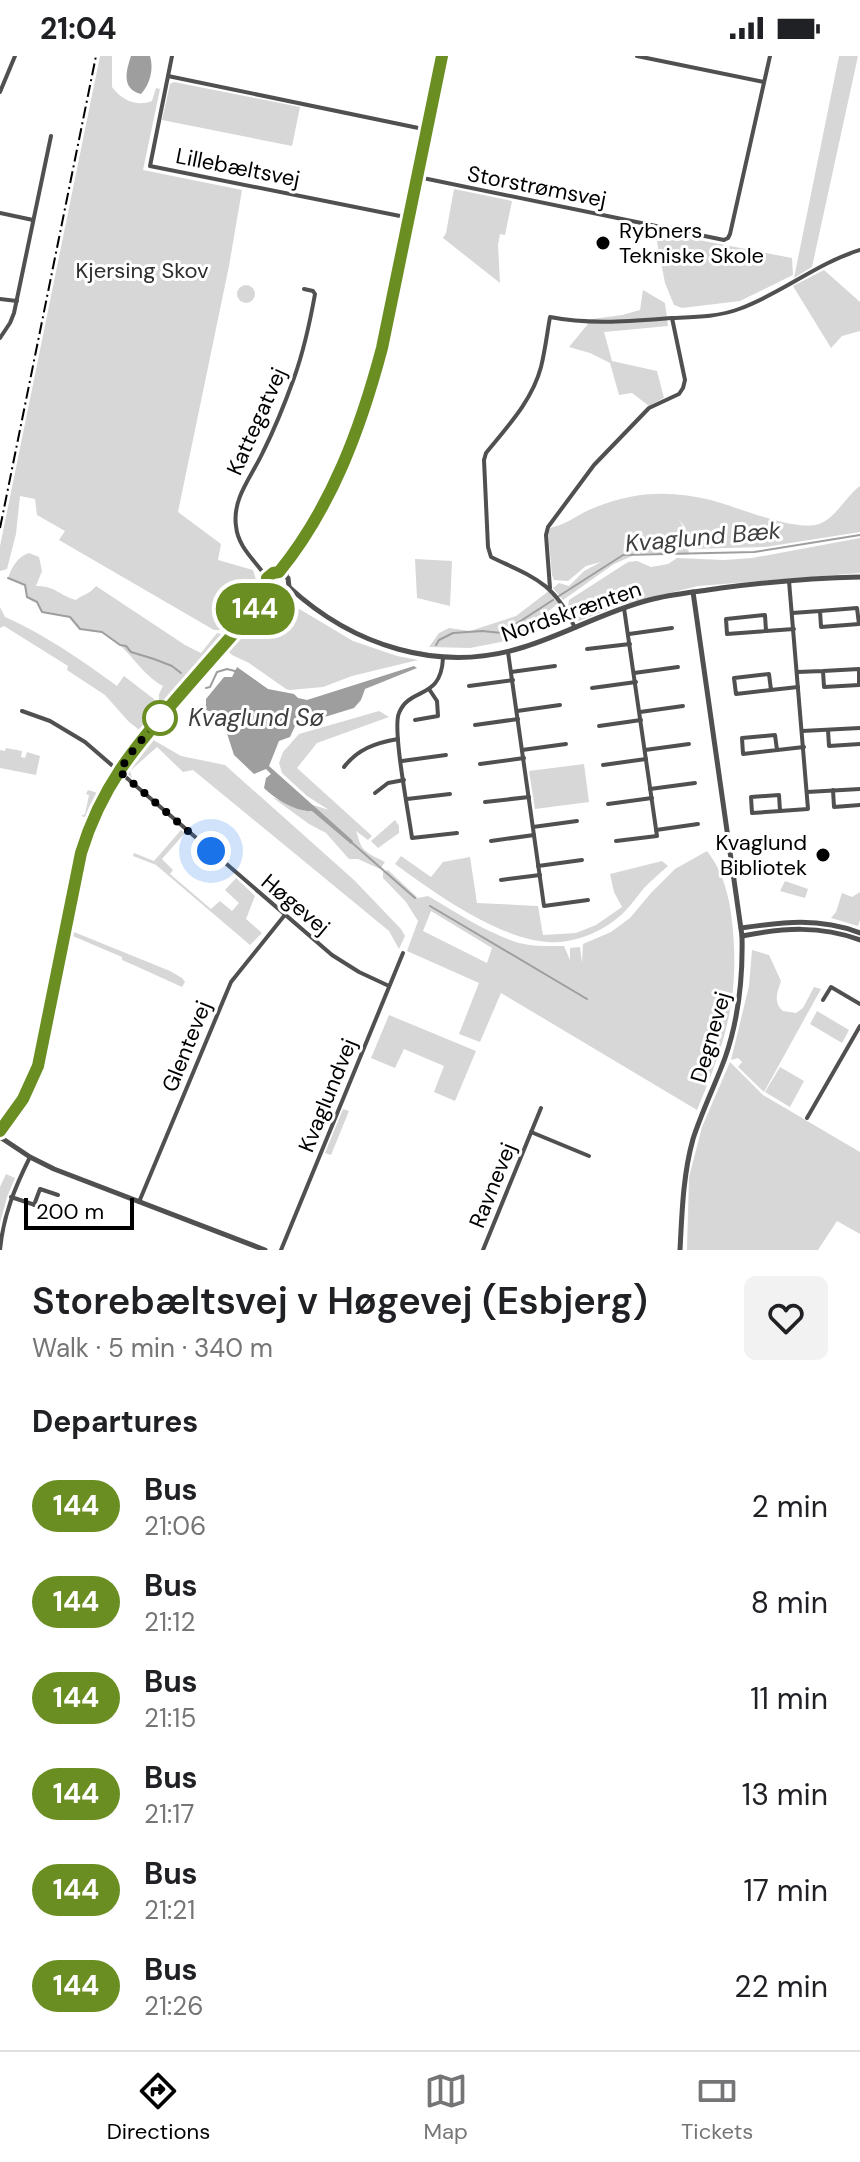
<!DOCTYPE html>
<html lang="en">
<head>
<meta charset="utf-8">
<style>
	body { margin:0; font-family:"DM Sans",sans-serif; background:#f2f2f2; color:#202124; height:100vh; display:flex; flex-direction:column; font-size:30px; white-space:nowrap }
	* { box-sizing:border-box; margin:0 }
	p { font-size:26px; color:#757577 }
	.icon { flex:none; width:44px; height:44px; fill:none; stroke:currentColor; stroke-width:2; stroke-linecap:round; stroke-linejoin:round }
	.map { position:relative; height:1194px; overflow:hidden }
	.drawer { display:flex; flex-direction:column; background:#fff; flex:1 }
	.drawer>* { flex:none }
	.badge { padding:0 16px; border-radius:26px; font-size:28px; line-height:52px }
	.scale { position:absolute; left:24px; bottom:20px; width:110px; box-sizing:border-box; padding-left:8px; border:4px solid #000; border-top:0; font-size:22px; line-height:28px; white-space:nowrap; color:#000; -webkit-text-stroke:6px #fff; paint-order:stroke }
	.you { position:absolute; width:40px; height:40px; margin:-20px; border:6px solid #fff; border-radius:50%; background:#1a73e8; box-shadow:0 0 0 12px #1a73e833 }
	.map>.badge { position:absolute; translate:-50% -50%; box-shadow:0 0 0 4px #fff }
	h2 { padding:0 32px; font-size:30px; line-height:72px }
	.round { display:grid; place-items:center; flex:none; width:84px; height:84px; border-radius:12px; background:#f2f2f2 }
	.overview { display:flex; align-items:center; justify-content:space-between; height:136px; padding:0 32px }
	h1 { font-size:38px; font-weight:600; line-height:60px }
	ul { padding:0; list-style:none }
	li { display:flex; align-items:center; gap:24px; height:96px; padding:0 32px }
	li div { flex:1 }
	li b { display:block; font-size:30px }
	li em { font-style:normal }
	li .badge { min-width:88px; font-weight:700; text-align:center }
	.status { display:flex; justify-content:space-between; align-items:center; height:56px; padding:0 40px; background:#fff; direction:ltr }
	.status svg { height:22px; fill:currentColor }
	.tab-bar { display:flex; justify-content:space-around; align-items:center; height:112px; border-top:2px solid #e0e0e0; background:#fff; font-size:22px; color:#757577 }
	.tab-bar a { display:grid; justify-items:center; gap:4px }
	.tab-bar .active { color:#000 }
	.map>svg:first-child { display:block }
</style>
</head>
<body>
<div class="status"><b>21:04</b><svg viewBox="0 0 49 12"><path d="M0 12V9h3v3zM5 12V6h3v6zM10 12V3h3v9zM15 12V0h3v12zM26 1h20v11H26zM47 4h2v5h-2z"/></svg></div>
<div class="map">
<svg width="860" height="1194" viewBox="0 0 860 1194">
	<rect width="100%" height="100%" fill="#fff"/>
	<g fill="#d7d7d7" fill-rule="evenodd">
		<path d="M 100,0 L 112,0 L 112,31 C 122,44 136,51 152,45 L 156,32 L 160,33 L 143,114 L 242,134 L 229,210 L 178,456 L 221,488 L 218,504 L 253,514 L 260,536 L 229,574 L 214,574 L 59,484 L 65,475 L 37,459 L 35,443 L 20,440 L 16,478 L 7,513 L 0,515 L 0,490 Z"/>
		<path d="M 839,0 L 858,0 L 812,211 L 794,222 Z"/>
		<path d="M 174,26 L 300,51 L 292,90 L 162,64 L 170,28 Z"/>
		<path d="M 454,133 L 512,145 L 505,179 L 500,178 L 498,189 L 500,227 L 443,182 L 446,177 Z"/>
		<path d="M 662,177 L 792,202 L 793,219 L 740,245 L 682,252 L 674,249 L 665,227 L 657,186 Z"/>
		<path d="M 824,214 L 860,246 L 860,275 L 842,280 L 831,292 L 793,230 Z"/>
		<circle cx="246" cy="238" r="9"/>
		<path d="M 643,234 L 665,247 L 668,270 L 604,276 L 612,305 L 657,315 L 664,342 L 649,350 L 632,337 L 619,339 L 610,307 L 590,297 L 569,291 L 592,263 L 622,259 L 640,254 Z"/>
		<path d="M 860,430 L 860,476 L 765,491 L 690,493 L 685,471 L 679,464 L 685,474 L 689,498 L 639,497 L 614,508 L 563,544 L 553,532 L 559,527 L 569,530 L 584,515 L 601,506 L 586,510 L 568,525 L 554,524 L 552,519 L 548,476 L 550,472 C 565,469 576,460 589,454 C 609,445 634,438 656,438 C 674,437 693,440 711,444 C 737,451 795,476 819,468 C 836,462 846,440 860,430 Z"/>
		<path d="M 860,482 L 860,517 L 698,530 L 617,550 L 579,565 L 575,563 L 568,550 L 569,544 L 628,506 L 637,505 L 651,511 L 668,508 L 677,502 L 724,504 L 752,502 Z"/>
		<path d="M 29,497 L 39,501 L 42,515 L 36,530 C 56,530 58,539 76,544 C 85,537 87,540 96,530 L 185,589 L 201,597 L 217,577 L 224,579 L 141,675 L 129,666 L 105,639 L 67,614 L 68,610 L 4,570 L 0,572 L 0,551 L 5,561 C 46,579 81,604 117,630 L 124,620 L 159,647 L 159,638 L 163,630 C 139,618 126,585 99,576 C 93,573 86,575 80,573 L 70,561 L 42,556 L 37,546 L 27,541 L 25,529 L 8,522 C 12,511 17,501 29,497 Z"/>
		<path d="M 415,503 L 452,505 L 450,550 L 417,542 Z"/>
		<path d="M 550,534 L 559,547 L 533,567 L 525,578 L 511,584 L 470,592 L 429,591 L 439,577 L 449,572 L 470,575 L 516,560 Z"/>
		<path d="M 270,544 L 273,547 L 291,548 L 353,585 L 397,600 L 418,604 L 352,620 L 323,631 L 290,634 L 286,633 L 249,607 L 232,599 L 226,593 L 257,556 Z"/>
		<path d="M 379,655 L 389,661 L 317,687 L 297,712 L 372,780 L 368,784 L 356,775 C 358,779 358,783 360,787 C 363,797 376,801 385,806 L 380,813 L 358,803 L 349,803 L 326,777 L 309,768 L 272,741 L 305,755 L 313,749 L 329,754 L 307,740 L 282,717 L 279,707 L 283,696 L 299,678 Z"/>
		<path d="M 150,682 L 181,700 L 225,709 L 354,824 L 401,873 L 405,880 L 399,893 L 389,875 L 193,714 L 183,716 L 157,691 L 130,715 L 132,722 L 125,715 L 126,712 Z"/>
		<path d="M 6,692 L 22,695 L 21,701 L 25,702 L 27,696 L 40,700 L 36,719 L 0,712 L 0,694 L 5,695 Z"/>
		<path d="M 584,708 L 589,746 L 535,753 L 529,715 Z"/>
		<path d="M 88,734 L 101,738 L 91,761 L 88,762 L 81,760 L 85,758 L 89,739 L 86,738 Z"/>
		<path d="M 395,764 L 399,770 L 399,777 L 378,792 L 371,785 Z"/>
		<path d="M 181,774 L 185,777 L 162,803 L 173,814 L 170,818 L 211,853 L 220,845 L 232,855 L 239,847 L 225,834 L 236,822 L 255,840 L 246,863 L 262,877 L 250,889 L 156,809 L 133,800 L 134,797 L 154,805 Z"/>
		<path d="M 707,795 C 725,818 731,847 733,875 C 739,947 724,989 697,1054 L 501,937 L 480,986 L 459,978 L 479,927 L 407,895 L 418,865 L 406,846 L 383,822 L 383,816 L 388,814 L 418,842 L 428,840 C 457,857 487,877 519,887 C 534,891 549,890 564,890 L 570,904 L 570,892 L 580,891 L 582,907 L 583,888 L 611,876 L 630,862 L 651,837 L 675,813 ZM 431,855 L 492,892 L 487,907 L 423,875 Z"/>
		<path d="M 401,800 L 431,821 L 443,806 L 470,801 L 477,847 L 538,850 L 543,879 L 576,877 L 596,869 L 622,851 L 614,836 L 610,818 L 662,805 L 668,810 C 660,817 652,824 645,831 C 634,844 626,857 611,867 C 594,879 569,888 547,886 C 499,883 433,836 395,808 Z"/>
		<path d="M 785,825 L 808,833 L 805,842 L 780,835 Z"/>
		<path d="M 860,836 L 860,864 L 858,870 L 831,862 L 836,856 L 842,837 L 852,841 Z"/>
		<path d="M 69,874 L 170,915 L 182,922 L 185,926 L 182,931 C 162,922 143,913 122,904 L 122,901 L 68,878 Z"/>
		<path d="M 752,894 L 769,899 L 781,925 C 777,937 773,946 783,955 L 796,957 L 803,952 L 814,931 L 821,933 L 764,1036 L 738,1011 L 742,1006 L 738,1002 L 731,1004 L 749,930 Z"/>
		<path d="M 817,955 L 849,974 L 842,987 L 810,968 Z"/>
		<path d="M 389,959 L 476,995 L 455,1045 L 434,1036 L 444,1010 L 404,993 L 395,1012 L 371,1002 Z"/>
		<path d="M 730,1006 L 763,1039 L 860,1096 L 860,1178 L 837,1165 L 818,1194 L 687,1194 L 689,1121 L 702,1071 Z"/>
		<path d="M 780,1011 L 804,1025 L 790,1051 L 765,1036 Z"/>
		<path d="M 343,1053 L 349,1055 L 331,1099 L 325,1097 Z"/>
		<path d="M 6,1118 L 15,1122 L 7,1141 L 0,1167 L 0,1131 Z"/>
	</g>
	<g fill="#9e9e9e">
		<path d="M 131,0 L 150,0 C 154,13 150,28 141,38 C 121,33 126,15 131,0 Z"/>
		<path d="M 414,610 L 417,612 L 365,633 L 361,644 L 354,652 L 295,670 L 290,681 L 279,685 L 269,710 L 353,785 L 351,788 L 312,755 C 296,756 275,743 264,732 L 266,722 L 271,718 L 266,713 L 254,718 L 234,699 L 221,659 L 206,654 L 206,643 L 224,621 L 232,621 L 237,611 L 268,633 L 294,638 L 298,642 L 307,644 Z"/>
	</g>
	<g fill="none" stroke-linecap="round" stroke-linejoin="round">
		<g stroke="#9e9e9e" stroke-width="2">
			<path d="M 8,522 L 25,529 L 27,541 L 37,546 L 42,556 L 70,561 L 80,573 L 102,576 L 120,589 L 126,590 L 131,596 L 154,603 L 172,610 L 181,617"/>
			<path d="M 559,540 L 623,499 L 754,496 L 860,479"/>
			<path d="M 436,589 L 439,584 L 453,577 L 482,575 L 502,577 L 553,544"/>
			<path d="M 206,632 L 210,631 L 217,616 L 227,613 L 235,615"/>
			<path d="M 350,785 L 415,842"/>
			<path d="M 430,850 L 587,943"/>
		</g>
		<g stroke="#505050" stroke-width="4">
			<path d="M 172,0 L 150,110 L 410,162"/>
			<path d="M 637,0 L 764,26"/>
			<path d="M 168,20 L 428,74"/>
			<path d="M 0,36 L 15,0"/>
			<path d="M 418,121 L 724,184 L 728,182 L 730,178 L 770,0"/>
			<path d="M 0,157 L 33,164"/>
			<path d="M 0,243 L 17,245"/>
			<path d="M 0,282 L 10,267 L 14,257 L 51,80"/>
			<path d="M 267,522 C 256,505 238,492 236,470 C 232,442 252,420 263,396 C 275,372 285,347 294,322 C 304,294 310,266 315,238 L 313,235 L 304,233"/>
			<path d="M 550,532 L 546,479 L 548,471 L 594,409 L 649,352 L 679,338 L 683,332 L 685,324 L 672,262"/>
			<path d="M 792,557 L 820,555 L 821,571 L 859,568 L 857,552 L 820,555"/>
			<path d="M 575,572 C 554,526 533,521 491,501 L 488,491 L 484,404 L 486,397 C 507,371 532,345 541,311 C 545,295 547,278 550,261 C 590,269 631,265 672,262 C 694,261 718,261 739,253 C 781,238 817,207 860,194"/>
			<path d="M 766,575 L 727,578 L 726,563 L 765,559 L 766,575 L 794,573"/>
			<path d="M 629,578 L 672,572"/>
			<path d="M 587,593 L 630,588"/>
			<path d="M 508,596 L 544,850 L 588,844"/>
			<path d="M 443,602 C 441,645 410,630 399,657 C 392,673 409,759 412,782 L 457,777"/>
			<path d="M 511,616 L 555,610"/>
			<path d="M 797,616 L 823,615 L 824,631 L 859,629 L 859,613 L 823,615"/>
			<path d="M 634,617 L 678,611"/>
			<path d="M 469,630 L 513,624"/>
			<path d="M 592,632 L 636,626"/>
			<path d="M 771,634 L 736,638 L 734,622 L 769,618 L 771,634 L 798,631"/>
			<path d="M 22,655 L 50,665 L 85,686 L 332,899 L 359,916 L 389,930"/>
			<path d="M 517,655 L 560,649"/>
			<path d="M 640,656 L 683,650"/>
			<path d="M 415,664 L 438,660 L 437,645 L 429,633"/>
			<path d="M 475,669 L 518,663"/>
			<path d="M 599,670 L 641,664"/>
			<path d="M 828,674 L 829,690 L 860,688"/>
			<path d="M 802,675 L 860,672"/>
			<path d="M 522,694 L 566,688"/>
			<path d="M 645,694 L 689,688"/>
			<path d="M 777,694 L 775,679 L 742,682 L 743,698 L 804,691"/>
			<path d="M 402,705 L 446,699"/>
			<path d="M 480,708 L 524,702"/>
			<path d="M 603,709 L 646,703"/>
			<path d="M 344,711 C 358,693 375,687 398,683"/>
			<path d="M 650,733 L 695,727"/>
			<path d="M 833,734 L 834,751 L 860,749"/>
			<path d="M 807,736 L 860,733"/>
			<path d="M 375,737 L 388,727 L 404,724"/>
			<path d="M 407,743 L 450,738"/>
			<path d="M 485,746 L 529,741"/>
			<path d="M 608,748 L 652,742"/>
			<path d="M 780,755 L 752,757 L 751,741 L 779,739 L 780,755 L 808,753 L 789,525"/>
			<path d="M 533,771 L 577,765"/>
			<path d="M 656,774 L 698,768"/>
			<path d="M 491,785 L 534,779"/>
			<path d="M 616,785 L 657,780 L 624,552"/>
			<path d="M 538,810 L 582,804"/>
			<path d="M 501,824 L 540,819"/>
			<path d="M 823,944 L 831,931 L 860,948"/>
			<path d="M 807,1062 L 860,970"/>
			<path d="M 531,1076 L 589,1100"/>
			<path d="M 11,1141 L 44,1152"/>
			<path d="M 139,1146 L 231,926 L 284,860"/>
			<path d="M 34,1149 L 40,1133 L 58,1139"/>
			<path d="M 0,1194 C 3,1160 15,1131 30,1101"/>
			<path d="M 281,1194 L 403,897"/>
			<path d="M 483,1194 L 541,1052"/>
		</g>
		<g stroke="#505050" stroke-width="5">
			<path d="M 279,516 C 356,424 381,304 404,190 C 417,127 430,64 443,0"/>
			<path d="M 286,519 L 292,501"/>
			<path d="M 289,531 C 353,590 439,618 524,591 C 566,578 606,555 649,544 C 672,538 697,536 721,532 C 767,526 814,522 860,521"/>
			<path d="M 741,872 C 782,866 820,861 860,877"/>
			<path d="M 742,880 C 783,872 820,869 860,884"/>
			<path d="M 0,1075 L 23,1043 L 38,1010 L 81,797 L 99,748 L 134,693 L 260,548 L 267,533 L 266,526 L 269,519 L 279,516 L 288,522 L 289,531 L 282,539 L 272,538 L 267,533"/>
			<path d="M 0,1081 L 30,1101 L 54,1113 L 265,1194"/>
			<path d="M 680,1194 C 682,1156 683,1119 693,1083 C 702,1055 715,1029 725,1002 C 739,962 743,922 742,880 L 693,536"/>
		</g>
		<path stroke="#000" stroke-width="2" stroke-dasharray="12 4 2 4" stroke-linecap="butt" d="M 0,472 L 96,0"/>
	</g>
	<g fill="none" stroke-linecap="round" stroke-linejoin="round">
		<defs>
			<path id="line" d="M 0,1075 L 23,1043 L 38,1010 L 81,797 C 101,731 134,692 178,641 C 205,610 232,579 260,548 L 267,533 L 267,522 L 273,517 L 279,516 C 332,451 361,371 382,292 L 442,0"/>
		</defs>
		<use href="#line" stroke="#fff" stroke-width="18"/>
		<use href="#line" stroke="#6b8e23" stroke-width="12"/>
		<path stroke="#000" stroke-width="8" stroke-dasharray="0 14.4" d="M 160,662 L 134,693 L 119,715 L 211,795"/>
	</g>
	<g fill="#000" stroke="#fff" stroke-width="3">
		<circle cx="603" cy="187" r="8"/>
		<circle cx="823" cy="799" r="8"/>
	</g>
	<circle fill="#fff" stroke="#6b8e23" stroke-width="4" cx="160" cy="662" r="16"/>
	<g text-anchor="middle" stroke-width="6" stroke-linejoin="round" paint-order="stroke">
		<g font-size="22" fill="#000" stroke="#fff">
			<text transform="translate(238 111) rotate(11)" y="8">Lillebæltsvej</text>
			<text transform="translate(537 130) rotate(11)" y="8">Storstrømsvej</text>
			<text transform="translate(256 365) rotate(-66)" y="8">Kattegatvej</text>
			<text transform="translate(571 555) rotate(-19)" y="8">Nordskrænten</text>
			<text transform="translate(296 848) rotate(40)" y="8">Høgevej</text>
			<text transform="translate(710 981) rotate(-74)" y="8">Degnevej</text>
			<text transform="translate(186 990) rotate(-68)" y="8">Glentevej</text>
			<text transform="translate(327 1039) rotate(-68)" y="8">Kvaglundvej</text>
			<text transform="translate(492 1129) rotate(-68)" y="8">Ravnevej</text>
		</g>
		<g font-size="22" fill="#000" stroke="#fff" text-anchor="start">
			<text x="619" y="182">Rybners<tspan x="619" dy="25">Tekniske Skole</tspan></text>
			<text x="807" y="794" text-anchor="end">Kvaglund<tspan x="807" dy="25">Bibliotek</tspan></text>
		</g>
		<g font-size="22" fill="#2e2e2e" stroke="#fff">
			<text x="142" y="222">Kjersing Skov</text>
		</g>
		<g font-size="24" font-style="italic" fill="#3f3f3f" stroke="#fff">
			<text transform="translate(703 481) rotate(-5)" y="8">Kvaglund Bæk</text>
			<text x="256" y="670">Kvaglund Sø</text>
		</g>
	</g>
</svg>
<div class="scale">200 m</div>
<div class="you" style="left:211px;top:795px"></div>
<b class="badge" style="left:255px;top:553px;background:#6b8e23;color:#fff">144</b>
</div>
<section class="drawer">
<div class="overview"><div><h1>Storebæltsvej v Høgevej (Esbjerg)</h1><p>Walk · 5 min · 340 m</p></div><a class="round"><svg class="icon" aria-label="heart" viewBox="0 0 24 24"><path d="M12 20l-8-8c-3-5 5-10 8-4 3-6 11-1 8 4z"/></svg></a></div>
<h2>Departures</h2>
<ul>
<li><span class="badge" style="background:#6b8e23;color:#fff">144</span><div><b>Bus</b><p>21:06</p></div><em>2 min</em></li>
<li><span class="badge" style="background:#6b8e23;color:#fff">144</span><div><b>Bus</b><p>21:12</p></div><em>8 min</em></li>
<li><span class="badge" style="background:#6b8e23;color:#fff">144</span><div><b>Bus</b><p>21:15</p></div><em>11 min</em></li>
<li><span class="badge" style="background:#6b8e23;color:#fff">144</span><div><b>Bus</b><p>21:17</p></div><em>13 min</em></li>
<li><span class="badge" style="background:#6b8e23;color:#fff">144</span><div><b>Bus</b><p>21:21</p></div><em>17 min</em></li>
<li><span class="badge" style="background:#6b8e23;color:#fff">144</span><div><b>Bus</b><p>21:26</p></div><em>22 min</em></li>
</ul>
</section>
<nav class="tab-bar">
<a class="active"><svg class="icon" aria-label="directions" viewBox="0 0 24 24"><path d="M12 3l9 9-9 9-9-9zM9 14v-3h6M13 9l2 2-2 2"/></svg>Directions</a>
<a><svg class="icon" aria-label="map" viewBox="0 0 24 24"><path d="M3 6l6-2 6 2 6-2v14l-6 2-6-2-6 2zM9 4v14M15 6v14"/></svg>Map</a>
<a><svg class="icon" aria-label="tickets" viewBox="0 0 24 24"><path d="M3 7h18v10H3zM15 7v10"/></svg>Tickets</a>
</nav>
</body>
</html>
